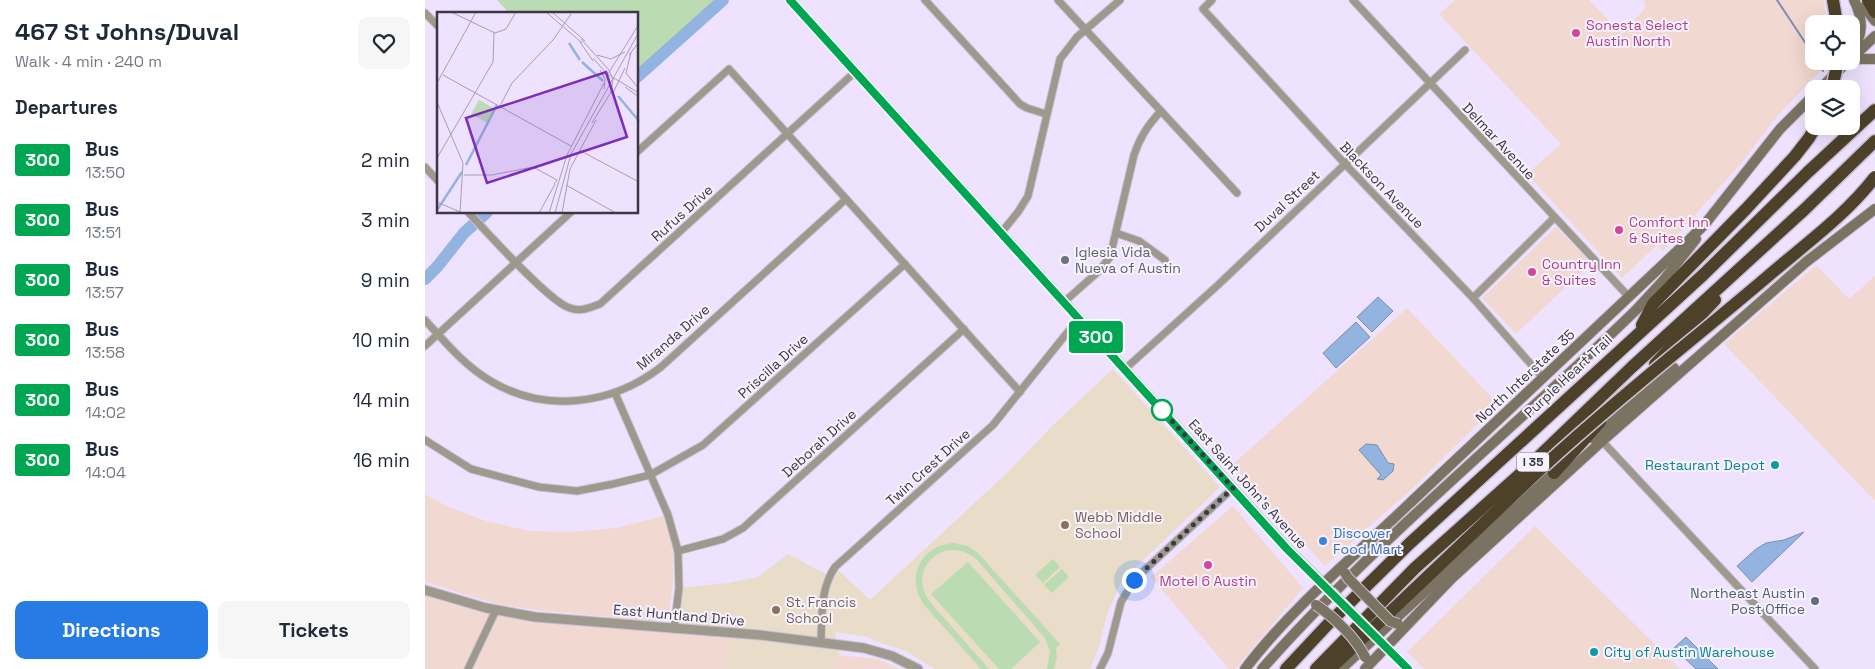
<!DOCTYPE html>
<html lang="en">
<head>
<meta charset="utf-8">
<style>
	body { margin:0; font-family:"Space Grotesk",sans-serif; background:#f6f6f7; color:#1f2937; height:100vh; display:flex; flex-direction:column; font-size:19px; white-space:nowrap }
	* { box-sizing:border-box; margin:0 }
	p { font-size:16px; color:#747a83 }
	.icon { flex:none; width:28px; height:28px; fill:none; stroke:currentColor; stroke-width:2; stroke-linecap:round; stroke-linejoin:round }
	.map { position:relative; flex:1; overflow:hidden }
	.drawer { display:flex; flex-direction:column; background:#fff; width:425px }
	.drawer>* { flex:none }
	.badge { padding:0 10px; border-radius:4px; font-size:18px; line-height:32px }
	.controls { position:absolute; left:1380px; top:15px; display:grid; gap:10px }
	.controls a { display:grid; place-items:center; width:55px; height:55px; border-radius:10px; background:#fff; box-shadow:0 5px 20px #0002; font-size:25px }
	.you { position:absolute; width:25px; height:25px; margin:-12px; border:4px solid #fff; border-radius:50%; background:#1a73e8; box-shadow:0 0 0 8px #1a73e833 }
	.map>.badge { position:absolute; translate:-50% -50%; box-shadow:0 0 0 2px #fff }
	h2 { padding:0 15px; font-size:19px; line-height:45px }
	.round { display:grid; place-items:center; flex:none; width:52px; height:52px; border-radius:10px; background:#f6f6f7 }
	.summary { display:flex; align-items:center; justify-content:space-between; height:85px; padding:0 15px }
	h1 { font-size:24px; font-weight:700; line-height:38px }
	.button { display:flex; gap:10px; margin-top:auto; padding:10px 15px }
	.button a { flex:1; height:58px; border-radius:10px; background:#267be5; color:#fff; font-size:20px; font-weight:700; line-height:58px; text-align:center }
	.button a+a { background:#f6f6f7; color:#1f2937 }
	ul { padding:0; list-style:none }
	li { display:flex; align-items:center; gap:15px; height:60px; padding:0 15px }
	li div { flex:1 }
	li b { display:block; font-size:19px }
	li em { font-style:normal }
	li .badge { min-width:55px; font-weight:700; text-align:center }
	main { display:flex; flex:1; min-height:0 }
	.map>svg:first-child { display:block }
</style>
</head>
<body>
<main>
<section class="drawer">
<div class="summary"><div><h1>467 St Johns/Duval</h1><p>Walk · 4 min · 240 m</p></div><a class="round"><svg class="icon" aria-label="heart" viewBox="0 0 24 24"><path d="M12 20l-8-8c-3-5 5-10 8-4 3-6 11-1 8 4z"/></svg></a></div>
<h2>Departures</h2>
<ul>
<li><span class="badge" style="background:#00a651;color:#fff">300</span><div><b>Bus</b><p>13:50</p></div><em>2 min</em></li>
<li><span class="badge" style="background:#00a651;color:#fff">300</span><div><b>Bus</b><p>13:51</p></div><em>3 min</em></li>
<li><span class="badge" style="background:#00a651;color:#fff">300</span><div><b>Bus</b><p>13:57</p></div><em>9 min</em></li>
<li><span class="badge" style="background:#00a651;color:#fff">300</span><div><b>Bus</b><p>13:58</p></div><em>10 min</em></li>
<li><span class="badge" style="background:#00a651;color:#fff">300</span><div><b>Bus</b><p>14:02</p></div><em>14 min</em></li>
<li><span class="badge" style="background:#00a651;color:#fff">300</span><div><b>Bus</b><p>14:04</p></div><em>16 min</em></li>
</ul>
<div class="button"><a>Directions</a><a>Tickets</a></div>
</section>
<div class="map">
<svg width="1450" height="669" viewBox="0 0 1450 669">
	<rect width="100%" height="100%" fill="#eee2fe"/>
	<g fill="#f1d8d1">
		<path d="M 1030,0 L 1164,0 L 1197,34 L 1221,7 L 1219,0 L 1399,0 L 1402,24 L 1389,24 L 1389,61 L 1400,61 L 1400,66 L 1354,114 L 1318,161 L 1238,251 L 1211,224 L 1231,246 L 1197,278 L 1102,174 L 1136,144 L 1014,14 Z"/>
		<path d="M 1131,227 L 1166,263 L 1091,334 L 1057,298 Z"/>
		<path d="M 1391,265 L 1424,299 L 1450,276 L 1450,501 L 1299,344 Z"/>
		<path d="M 982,308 L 1073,404 L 989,487 L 900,566 L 807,465 Z"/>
		<path d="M 0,494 L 23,507 L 64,522 L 105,531 L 146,532 L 191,528 L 239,516 L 248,547 L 248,584 L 243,619 L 226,621 L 111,610 L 72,604 L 0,582 Z"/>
		<path d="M 808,506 L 878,588 L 810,669 L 804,669 L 726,577 Z"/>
		<path d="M 1110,526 L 1255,669 L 999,669 L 982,652 Z"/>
		<path d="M 0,590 L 61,608 L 309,634 L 299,669 L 0,669 Z"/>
		<path d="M 414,655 L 453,659 L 474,669 L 406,669 Z"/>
	</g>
	<path fill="#e9dcc8" d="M 688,369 L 795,487 L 697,580 L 682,614 L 674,647 L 665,669 L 510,669 L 481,651 L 448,640 L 444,637 L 410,632 L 414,655 L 406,669 L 299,669 L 309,634 L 249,629 L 254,588 L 304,583 L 333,577 L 363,554 L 404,576 L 410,567 L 445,600 L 584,471 L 628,425 Z"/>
	<g fill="#bbdbb3">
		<path d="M 72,0 L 294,0 L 213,76 L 212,14 L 85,14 Z"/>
		<path d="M 530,543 L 542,546 L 552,552 L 635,644 L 631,648 L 632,657 L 629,669 L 622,669 L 625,652 L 620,638 L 552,560 C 521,532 480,568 505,602 L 564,669 L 556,669 L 500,606 C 479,578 496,544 530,543 Z"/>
		<path d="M 628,559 L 635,567 L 618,583 L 610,575 Z"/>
		<path d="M 543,562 L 615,642 L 586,669 L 574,669 L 506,594 Z"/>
		<path d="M 637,569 L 644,577 L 627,593 L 619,585 Z"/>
	</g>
	<g fill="#93b3e0" stroke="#798eb1">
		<path d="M 953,297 L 968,311 L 947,332 L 932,317 Z"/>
		<path d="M 931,322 L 945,337 L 911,368 L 898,353 Z"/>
		<path d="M 941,444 L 952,445 L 963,463 L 969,464 L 968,471 L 958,480 L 952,479 L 956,475 L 934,450 Z"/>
		<path d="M 1379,532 L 1327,582 L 1312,566 L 1331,549 L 1341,543 L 1359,540 Z"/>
		<path d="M 1261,637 L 1293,669 L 1271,669 L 1249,648 Z"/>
	</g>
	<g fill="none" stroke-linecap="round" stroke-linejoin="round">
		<g stroke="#798eb1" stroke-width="2">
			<path d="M 1352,0 L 1389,56"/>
			<path d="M 1392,61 L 1398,71"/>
		</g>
		<g stroke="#93b3e0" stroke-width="12">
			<path d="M 212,77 L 298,0"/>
			<path d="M 0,279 L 12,267 L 39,233 L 62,212"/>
		</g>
		<defs>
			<g id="minor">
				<path d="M 500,0 L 595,104 L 602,108 L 621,114"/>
				<path d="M 633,0 L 812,193"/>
				<path d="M 787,0 L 778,9 L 920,164 L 1048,298 L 1118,378"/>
				<path d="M 928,0 L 1204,297"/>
				<path d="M 0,13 L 14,27"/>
				<path d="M 212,152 L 304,69 L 595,392"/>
				<path d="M 0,167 L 14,182"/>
				<path d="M 43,212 C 61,231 125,303 145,308 C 156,312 164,308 175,304 L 430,72"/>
				<path d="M 576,233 L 593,212 L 603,196 L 635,59 L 652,37 L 695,0"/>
				<path d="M 691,233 L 714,241 L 740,260"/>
				<path d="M 1048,298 L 1129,218"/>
				<path d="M 639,302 L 674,271 L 685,257 L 709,155 C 715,137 723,125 736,111"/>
				<path d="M 0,320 C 20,342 39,365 64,380 C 119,414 187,405 236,367 L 421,199"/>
				<path d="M 0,346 L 146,212"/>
				<path d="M 700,369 L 793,285 L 1040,50"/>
				<path d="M 190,393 L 243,515 L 253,551 L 254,588 L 249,629"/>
				<path d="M 0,440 L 46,469 L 114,487 L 152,491 L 188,484 L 225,475 L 278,445 L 480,264"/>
				<path d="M 1177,441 L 1390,669"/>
				<path d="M 253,551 L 298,539 L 318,528 L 539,329"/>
				<path d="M 396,642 C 397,616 395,589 410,567 L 568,425 L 654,318"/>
				<path d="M 43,669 L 71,610"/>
				<path d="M 675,669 L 683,653 L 696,602 L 709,580 L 808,488"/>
			</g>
			<g id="tertiary">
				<path d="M 365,0 L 863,549 L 906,591"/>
				<path d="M 0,590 L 61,608 L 110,617 L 335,635 L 439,648 L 467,656 L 493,669"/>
				<path d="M 952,638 L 983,669"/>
			</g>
			<g id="secondary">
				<path d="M 1439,7 L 1450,21"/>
				<path d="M 1426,54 C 1438,35 1439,20 1429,0"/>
				<path d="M 1429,56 L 1450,36"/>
				<path d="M 1424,63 L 1434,59 L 1450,59"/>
				<path d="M 1395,89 L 1423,61"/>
				<path d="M 1167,438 L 1249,368"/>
				<path d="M 820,669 C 868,606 929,557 985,503 C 1078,415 1171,327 1264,240 L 1280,224 L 1355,129 L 1389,95"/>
				<path d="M 837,669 C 952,539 1088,430 1212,309 L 1237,282 L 1271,239"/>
				<path d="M 916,669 L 1134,468"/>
				<path d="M 940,669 L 1026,579 L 1177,441 L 1381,262 L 1450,209"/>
			</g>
			<g id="motorway">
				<path d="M 1408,0 L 1412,24"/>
				<path d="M 1443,0 L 1450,12"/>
				<path d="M 1217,325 L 1228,304 L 1321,209 L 1370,156 L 1384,138 L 1391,126"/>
				<path d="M 1230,364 L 1290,300"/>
				<path d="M 1129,473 L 1175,422"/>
				<path d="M 861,669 L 905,622 L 984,544 L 1279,274 L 1383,172 L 1450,110"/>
				<path d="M 891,669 L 990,568 L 1103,467 L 1207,367 L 1380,209 L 1450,141"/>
				<path d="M 905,669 L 1119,466"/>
			</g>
		</defs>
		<use href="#minor" stroke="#cac0d8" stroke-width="9"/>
		<use href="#tertiary" stroke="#cac0d8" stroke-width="11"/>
		<use href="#secondary" stroke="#cac0d8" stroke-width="12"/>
		<use href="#motorway" stroke="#cac0d8" stroke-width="15"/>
		<use href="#minor" stroke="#9e998d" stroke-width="7"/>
		<use href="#tertiary" stroke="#9e998d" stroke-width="9"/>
		<use href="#secondary" stroke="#7b7362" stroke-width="10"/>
		<use href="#motorway" stroke="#4d412a" stroke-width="12"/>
		<defs>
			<path id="tertiary-bridge" d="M 906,591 L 952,638"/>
			<g id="secondary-bridge">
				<path d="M 920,573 L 923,578 L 965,621 L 973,624"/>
				<path d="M 891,605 C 909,617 931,638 940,657"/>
			</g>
			<g id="motorway-bridge">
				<path d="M 1407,89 L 1413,61"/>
				<path d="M 1119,466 C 1190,400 1268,340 1342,277 C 1379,245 1420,216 1450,177"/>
			</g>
		</defs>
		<use href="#tertiary-bridge" stroke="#cac0d8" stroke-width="11" stroke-linecap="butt"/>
		<use href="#secondary-bridge" stroke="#cac0d8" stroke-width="12" stroke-linecap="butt"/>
		<use href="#motorway-bridge" stroke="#cac0d8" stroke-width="15" stroke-linecap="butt"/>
		<use href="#tertiary-bridge" stroke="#9e998d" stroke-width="9"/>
		<use href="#secondary-bridge" stroke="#7b7362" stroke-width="10"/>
		<use href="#motorway-bridge" stroke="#4d412a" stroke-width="12"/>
	</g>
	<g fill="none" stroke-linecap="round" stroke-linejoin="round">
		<defs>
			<path id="line" d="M 365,0 L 862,549 L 983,669"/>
		</defs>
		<use href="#line" stroke="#fff" stroke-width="11"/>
		<use href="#line" stroke="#00a651" stroke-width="8"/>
		<path stroke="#3c3742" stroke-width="5" stroke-dasharray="0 9" d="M 709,580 L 808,488 L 737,410"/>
	</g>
	<g fill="#d1479c" stroke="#f7f3fe" stroke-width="2">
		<circle cx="1151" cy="33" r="5"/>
		<circle cx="1194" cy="230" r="5"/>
		<circle cx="1107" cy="272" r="5"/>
		<circle cx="783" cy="565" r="5"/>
	</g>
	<circle fill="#6b7280" stroke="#f7f3fe" stroke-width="2" cx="640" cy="260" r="5"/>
	<circle fill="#fff" stroke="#00a651" stroke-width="2.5" cx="737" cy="410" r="10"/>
	<g fill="#0f9aa8" stroke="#f7f3fe" stroke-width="2">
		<circle cx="1350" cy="465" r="5"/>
		<circle cx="1169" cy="652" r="5"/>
	</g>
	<g fill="#8d6e63" stroke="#f7f3fe" stroke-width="2">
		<circle cx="640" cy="525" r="5"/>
		<circle cx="351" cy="610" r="5"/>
	</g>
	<circle fill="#3f7fe0" stroke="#f7f3fe" stroke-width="2" cx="898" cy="541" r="5"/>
	<circle fill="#5c6f8a" stroke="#f7f3fe" stroke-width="2" cx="1390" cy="601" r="5"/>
	<g text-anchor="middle" stroke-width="4" stroke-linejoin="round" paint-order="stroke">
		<rect fill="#f7f3fe" stroke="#746f7a" stroke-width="1" x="1092" y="452.5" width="32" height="19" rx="4"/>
		<g font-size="12" font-weight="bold" fill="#3c3742">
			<text x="1108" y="466">I 35</text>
		</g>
		<g font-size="14" fill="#b23c85" stroke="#f7f3fe" text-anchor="start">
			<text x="1161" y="30">Sonesta Select<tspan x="1161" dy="16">Austin North</tspan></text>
			<text x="1204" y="227">Comfort Inn<tspan x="1204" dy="16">&amp; Suites</tspan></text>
			<text x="1117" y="269">Country Inn<tspan x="1117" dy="16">&amp; Suites</tspan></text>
			<text x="783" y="586" text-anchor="middle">Motel 6 Austin</text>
		</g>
		<g font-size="14" fill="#3c3742" stroke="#f7f3fe">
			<text transform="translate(1074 141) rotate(47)" y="5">Delmar Avenue</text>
			<text transform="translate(957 185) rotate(46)" y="5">Blackson Avenue</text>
			<text transform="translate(862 201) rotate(-43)" y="5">Duval Street</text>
			<text transform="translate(257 213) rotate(-42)" y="5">Rufus Drive</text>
			<text transform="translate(248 337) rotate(-41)" y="5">Miranda Drive</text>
			<text transform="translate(348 366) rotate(-42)" y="5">Priscilla Drive</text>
			<text transform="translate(1100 376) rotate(-43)" y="5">North Interstate 35</text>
			<text transform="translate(1143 376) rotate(-43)" y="5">Purple Heart Trail</text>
			<text transform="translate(394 443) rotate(-42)" y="5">Deborah Drive</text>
			<text transform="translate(503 467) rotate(-42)" y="5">Twin Crest Drive</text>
			<text transform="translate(823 484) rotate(48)" y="5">East Saint John's Avenue</text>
			<text transform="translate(254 615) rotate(5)" y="5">East Huntland Drive</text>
		</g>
		<g font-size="14" fill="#5b616d" stroke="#f7f3fe" text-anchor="start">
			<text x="650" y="257">Iglesia Vida<tspan x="650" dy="16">Nueva of Austin</tspan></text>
		</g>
		<g font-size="14" fill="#0d838f" stroke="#f7f3fe" text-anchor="end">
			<text x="1340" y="470">Restaurant Depot</text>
			<text x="1179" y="657" text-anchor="start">City of Austin Warehouse</text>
		</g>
		<g font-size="14" fill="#785e54" stroke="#f7f3fe" text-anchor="start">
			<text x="650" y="522">Webb Middle<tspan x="650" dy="16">School</tspan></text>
			<text x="361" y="607">St. Francis<tspan x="361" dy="16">School</tspan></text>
		</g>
		<g font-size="14" fill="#366cbe" stroke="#f7f3fe" text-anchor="start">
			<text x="908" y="538">Discover<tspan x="908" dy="16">Food Mart</tspan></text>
		</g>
		<g font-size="14" fill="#4e5e75" stroke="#f7f3fe" text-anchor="end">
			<text x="1380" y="598">Northeast Austin<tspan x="1380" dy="16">Post Office</tspan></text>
		</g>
	</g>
	<g transform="translate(12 12)">
		<rect width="201" height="201" fill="#eee2fe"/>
		<path d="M 42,88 L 58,97 L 50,111 L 34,102 Z" fill="#bbdbb3"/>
		<path fill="none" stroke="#93b3e0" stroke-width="2.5" d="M 132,31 L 143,48M 145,50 L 166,69M 181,84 L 202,109M 29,153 L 60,93M 0,198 L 25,160"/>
		<path fill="none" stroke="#a79eb3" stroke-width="1" d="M 14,0 L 58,21 L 69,17 L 79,0M 109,0 L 145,31M 115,0 L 148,29M 144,27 L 172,58 L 176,67 L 174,80 L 155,111M 143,30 L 156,49M 194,40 L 189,61 L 202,77M 160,43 L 174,47 L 188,40M 192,43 L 202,30M 156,46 L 170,62 L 202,81M 163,58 L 168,67 L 167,77M 171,62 L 202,12M 6,63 L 134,134M 0,71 L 39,0M 188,75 L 202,85M 175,83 L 188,56M 0,90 L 26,151 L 23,201M 63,94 L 75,71 L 116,28 L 134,2M 142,138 L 202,170M 0,146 L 56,50 L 57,21M 27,163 L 55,163 L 96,155 L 120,168 L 117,172M 129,173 L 179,201M 0,190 L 23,200M 102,201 L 118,172M 112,201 L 130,143 L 167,71M 118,201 L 134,142 L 202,20M 125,201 L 133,157 L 159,108"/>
		<path fill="#7b2cbf" fill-opacity="0.15" stroke="#7b2cbf" stroke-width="2.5" d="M 169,60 L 190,125 L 50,171 L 29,106 Z"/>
		<rect width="201" height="201" fill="none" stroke="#3c3742" stroke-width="2.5"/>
	</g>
</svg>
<div class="controls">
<a><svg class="icon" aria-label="locate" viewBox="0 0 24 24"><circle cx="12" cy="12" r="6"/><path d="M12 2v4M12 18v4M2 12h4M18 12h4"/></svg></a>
<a><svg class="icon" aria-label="layers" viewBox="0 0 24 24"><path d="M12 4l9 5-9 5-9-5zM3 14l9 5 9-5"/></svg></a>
</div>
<div class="you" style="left:709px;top:580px"></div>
<b class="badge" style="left:671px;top:337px;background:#00a651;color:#fff">300</b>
</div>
</main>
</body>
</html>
